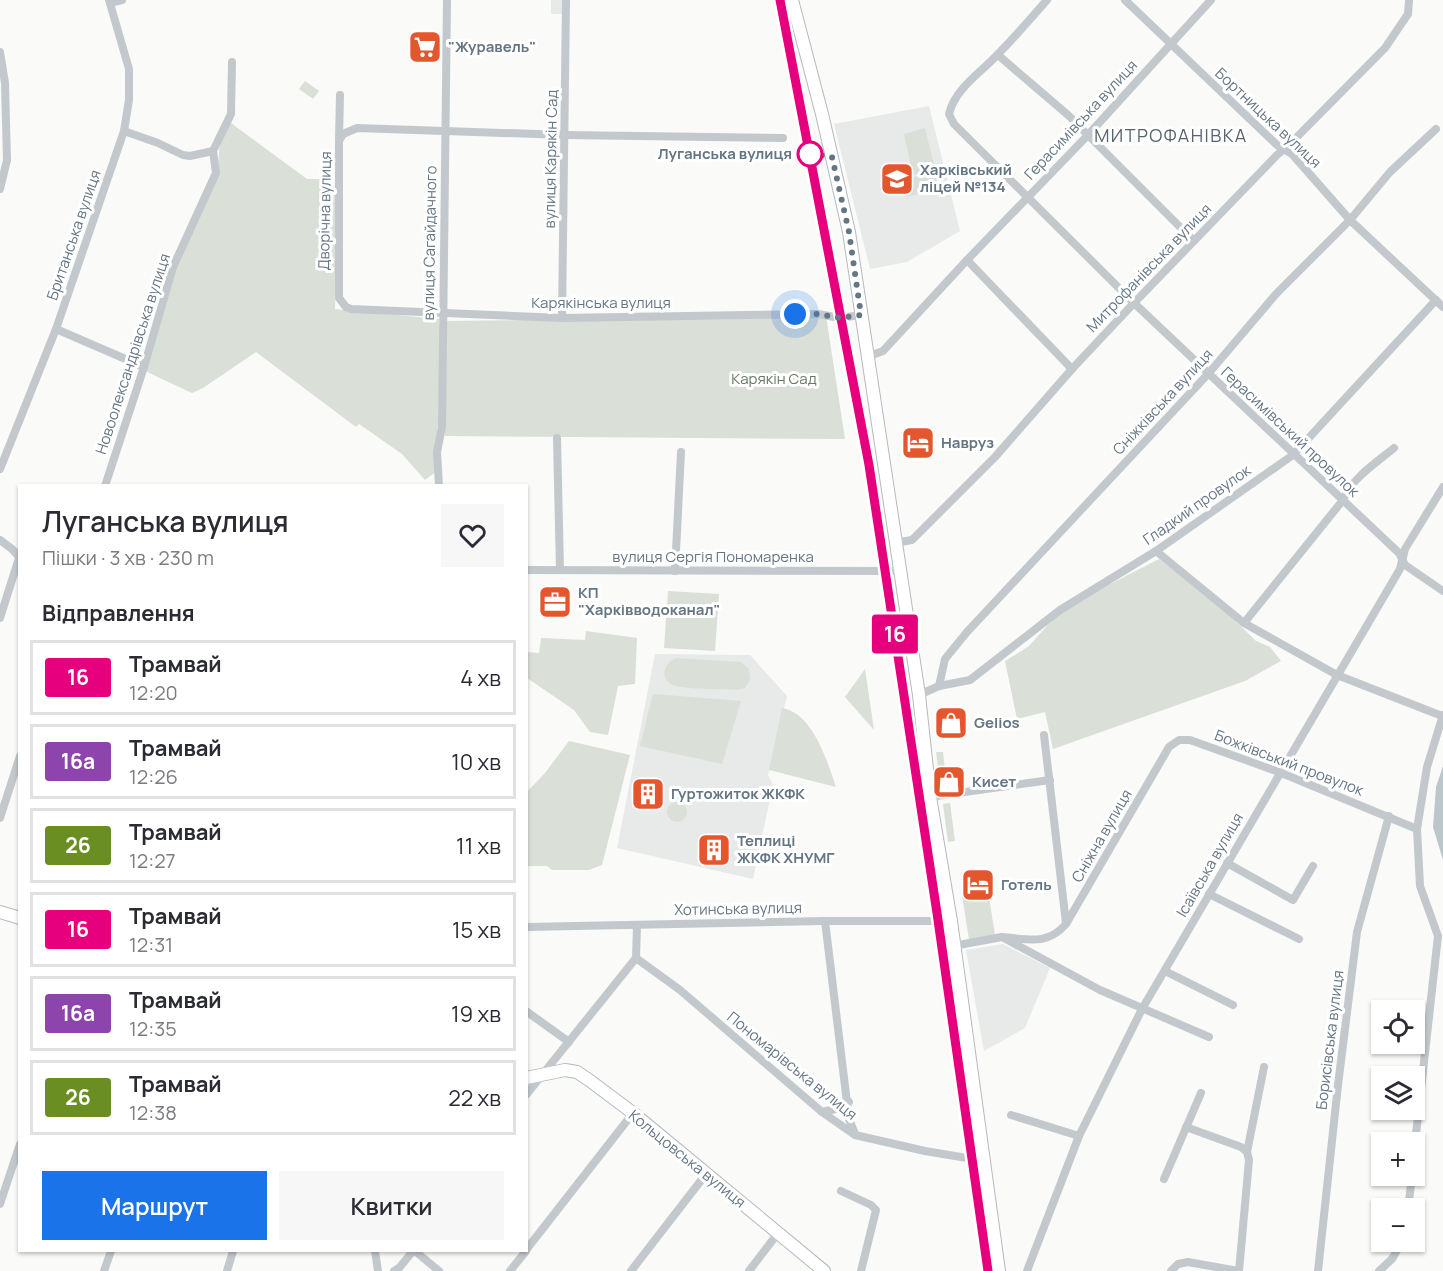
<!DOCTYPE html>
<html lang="uk">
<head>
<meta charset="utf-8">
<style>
	body { margin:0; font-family:Manrope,sans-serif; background:#f7f7f7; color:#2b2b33; height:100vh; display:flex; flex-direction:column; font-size:22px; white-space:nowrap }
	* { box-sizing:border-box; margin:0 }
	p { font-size:20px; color:#7c7c81 }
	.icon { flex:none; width:33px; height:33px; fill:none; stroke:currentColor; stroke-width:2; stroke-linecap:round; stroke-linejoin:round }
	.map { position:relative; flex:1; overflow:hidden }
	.sheet { position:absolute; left:18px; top:484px; width:510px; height:768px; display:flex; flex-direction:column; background:#fff; border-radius:0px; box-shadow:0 2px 4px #0004 }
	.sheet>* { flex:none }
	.badge { padding:0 12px; border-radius:4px; font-size:21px; line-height:39px }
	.tools { position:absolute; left:1371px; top:1000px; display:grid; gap:12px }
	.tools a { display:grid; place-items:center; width:54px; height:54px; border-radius:0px; background:#fff; box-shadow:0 2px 4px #0004; font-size:30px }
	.you { position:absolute; width:30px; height:30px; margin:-15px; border:4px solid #fff; border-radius:50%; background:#1a73e8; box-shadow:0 0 0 9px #1a73e833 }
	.map>.badge { position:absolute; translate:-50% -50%; box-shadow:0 0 0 3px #fff }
	h2 { padding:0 24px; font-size:22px; line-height:54px }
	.round { display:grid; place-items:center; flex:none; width:63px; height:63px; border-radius:0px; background:#f7f7f7 }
	.summary { display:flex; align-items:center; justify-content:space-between; height:102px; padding:0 24px }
	h1 { font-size:28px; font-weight:600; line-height:45px }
	.button { display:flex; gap:12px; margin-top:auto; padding:12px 24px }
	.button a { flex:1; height:69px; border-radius:0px; background:#1a73e8; color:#fff; font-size:24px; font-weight:600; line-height:69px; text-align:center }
	.button a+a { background:#f7f7f7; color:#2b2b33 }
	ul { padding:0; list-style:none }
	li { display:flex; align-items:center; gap:18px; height:75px; margin:0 12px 9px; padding:0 12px; border:3px solid #e1e1e2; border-radius:0px }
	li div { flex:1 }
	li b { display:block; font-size:22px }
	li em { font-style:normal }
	li .badge { min-width:66px; font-weight:700; text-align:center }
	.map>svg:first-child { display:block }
</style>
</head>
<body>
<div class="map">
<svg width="1443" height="1271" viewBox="0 0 1443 1271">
	<rect width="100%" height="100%" fill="#fafaf8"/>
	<g fill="#e8e9e9">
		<rect x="551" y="0" width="12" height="14"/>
		<path d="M 929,106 L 960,231 L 907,262 L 870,269 L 834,124 Z"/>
		<path d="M 655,654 L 750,655 L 787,696 L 768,775 L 773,785 L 753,879 L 617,848 Z"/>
		<path d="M 1003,944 L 1050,968 L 1025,1028 L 984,1051 L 966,950 Z"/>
	</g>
	<g fill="#dadfd7">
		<path d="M 305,81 L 319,91 L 313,99 L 299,89 Z"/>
		<path d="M 231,123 L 307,179 L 321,179 L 323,185 L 338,197 L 335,309 L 439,319 L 440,401 L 435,460 L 437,471 L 425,480 L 402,454 L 359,424 L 356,427 L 256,352 L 203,388 L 192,393 L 145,371 L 175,267 L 217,175 L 220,143 Z"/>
		<path d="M 925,128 L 935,169 L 913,175 L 904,134 Z"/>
		<path d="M 935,172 L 939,190 L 906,197 L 902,180 Z"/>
		<path d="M 826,316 L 845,439 L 445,436 L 447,321 Z"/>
		<path d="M 1159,559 L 1218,604 L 1256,641 L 1270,647 L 1281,661 L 1245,681 L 1053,749 L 1045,712 L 1017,719 L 1005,661 L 1029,646 L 1055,617 L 1091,594 Z"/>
		<path d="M 668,591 L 719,594 L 715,651 L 664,648 Z"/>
		<path d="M 586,631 L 637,638 L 635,684 L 618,686 L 608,735 L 590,732 L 574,710 L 527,678 L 527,652 L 539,653 L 541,638 L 585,640 Z"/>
		<path d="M 676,658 L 741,662 L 749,669 L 750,680 L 745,688 L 738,690 C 725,689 679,690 671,684 C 659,676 665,663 676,658 Z"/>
		<path d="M 865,669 L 874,730 L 845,697 Z"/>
		<path d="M 653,694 L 741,701 L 722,764 L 640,746 Z"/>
		<path d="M 782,708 C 813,713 827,761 836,787 L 769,770 Z"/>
		<path d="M 569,741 L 630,755 L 602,865 L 589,870 L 552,870 L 547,866 L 527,866 L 527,792 L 545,773 Z"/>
		<path d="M 936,752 L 943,752 L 947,789 L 941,789 Z"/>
		<circle cx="677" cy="812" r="10"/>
		<path d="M 950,803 L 955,841 L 948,842 L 943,804 Z"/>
		<path d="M 988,891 L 995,935 L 969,940 L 962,895 Z"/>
	</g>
	<path fill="#bbc7cb" d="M 1443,766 L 1443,860 L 1433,827 L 1436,787 Z"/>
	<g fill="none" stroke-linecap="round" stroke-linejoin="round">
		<defs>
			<g id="secondary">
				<path d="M 0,912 L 20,918"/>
				<path d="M 526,1078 L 565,1070 L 577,1072 L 589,1080 L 633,1113 L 824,1271"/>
			</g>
			<path id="primary" d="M 792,0 L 822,114 L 849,232 L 919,695 L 930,797 L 951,921 L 999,1271"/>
		</defs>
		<use href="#secondary" stroke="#b3babf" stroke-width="14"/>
		<use href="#primary" stroke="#b5babe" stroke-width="14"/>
		<g stroke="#c3c8cc" stroke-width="8">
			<path d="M 1047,0 C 1031,18 1016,36 999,53 C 982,72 955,88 949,114 L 954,124 L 1134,303 L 1399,553 L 1405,565 L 1443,591"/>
			<path d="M 1125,0 L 1277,145 L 1292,154 L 1350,220 L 1443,307"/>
			<path d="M 110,3 L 122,0"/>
			<path d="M 0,52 L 5,83 L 7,160 L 0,189"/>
			<path d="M 998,55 L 1068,115 L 1194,241"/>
			<path d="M 124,131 L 158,143 L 183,155 L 190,156 L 213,151"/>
			<path d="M 783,138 L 565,135 L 357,128 L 343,134 L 339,141 L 339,298 L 346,307 L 351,309 L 562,318 L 818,314 L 840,318 L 861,315"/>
			<path d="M 339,140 L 340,95"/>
			<path d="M 967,260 L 1072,369"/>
			<path d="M 562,318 L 566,0"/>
			<path d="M 56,329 L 144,367"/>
			<path d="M 867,357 L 883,351 L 967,260 L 1088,135 L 1211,0"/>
			<path d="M 557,438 L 560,570"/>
			<path d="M 0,469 L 56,329 L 124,131 L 129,100 L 129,69 L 109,0"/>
			<path d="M 105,486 L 144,367 L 173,267 L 216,173 L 213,151 L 231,114 L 232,62"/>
			<path d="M 439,486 L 437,452 L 442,427 L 447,0"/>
			<path d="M 0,540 L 12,549 L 20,558"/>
			<path d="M 895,543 L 912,540 L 995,457 L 1072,369 L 1134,303 L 1277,155 L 1289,145 L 1385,48 L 1408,14 L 1409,0"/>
			<path d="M 1156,551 L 1244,623 L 1337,675 L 1442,716"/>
			<path d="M 526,570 L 899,571"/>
			<path d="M 675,571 L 681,452"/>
			<path d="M 0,618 L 19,558"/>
			<path d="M 1244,623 L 1343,500 C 1350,480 1378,461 1394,448"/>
			<path d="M 939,686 L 970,680 L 1060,610 L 1156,551 L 1293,455 L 1436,300"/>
			<path d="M 919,695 L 939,686 L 945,659 L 967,632 L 1208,374 L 1276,294 L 1350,220 L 1390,172 L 1436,129"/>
			<path d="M 1044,735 L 1066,923"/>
			<path d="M 930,797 L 1050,780"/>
			<path d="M 0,818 L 20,756"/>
			<path d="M 1417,829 L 1427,767 L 1443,715"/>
			<path d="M 1227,863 L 1293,900 L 1313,866"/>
			<path d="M 1209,894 L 1299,939"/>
			<path d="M 825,921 L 849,1119 L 855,1134"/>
			<path d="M 526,927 L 825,921 L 951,921"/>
			<path d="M 1002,937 C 1028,939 1047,946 1066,924 L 1169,747 L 1179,740 L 1190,740 L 1279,772 L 1417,829 L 1420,886 L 1438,936 L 1414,1152"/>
			<path d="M 953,946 L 1002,937 L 1100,990 L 1209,1037"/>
			<path d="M 636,958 L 680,990 L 822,1112 L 855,1135 L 925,1151 L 985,1161"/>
			<path d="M 1165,971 L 1233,1005"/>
			<path d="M 526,1011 L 569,1042"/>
			<path d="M 526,1095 L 636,958 L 637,925"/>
			<path d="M 822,1112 L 836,1109 L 849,1102"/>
			<path d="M 1011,1115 L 1079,1136"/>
			<path d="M 1186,1127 L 1241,1147 L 1247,1152"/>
			<path d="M 1164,1179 L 1201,1093"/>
			<path d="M 841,1191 L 871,1205 L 876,1210 L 861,1271"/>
			<path d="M 0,1204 L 20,1144"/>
			<path d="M 1408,1209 L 1412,1176"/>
			<path d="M 526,1250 L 633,1113"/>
			<path d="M 375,1251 L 378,1271"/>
			<path d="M 415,1251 L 439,1271"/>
			<path d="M 104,1271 L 111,1251"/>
			<path d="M 227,1271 L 233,1251"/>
			<path d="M 394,1271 L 399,1268 L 413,1251"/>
			<path d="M 510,1271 L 526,1251"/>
			<path d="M 631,1271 L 706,1174"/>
			<path d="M 749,1271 L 778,1233"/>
			<path d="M 1027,1271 L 1079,1136 L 1142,1009 L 1400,569 L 1405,549 L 1443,487"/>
			<path d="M 1171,1271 L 1178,1264 L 1188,1262 L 1238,1271"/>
			<path d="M 1239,1271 L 1249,1160 L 1247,1152 L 1264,1067"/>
			<path d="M 1318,1271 L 1338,1085 L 1357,932 L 1389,816"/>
			<path d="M 1379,1271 L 1392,1259 L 1402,1242"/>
		</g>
		<use href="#secondary" stroke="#fff" stroke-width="12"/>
		<use href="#primary" stroke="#fff" stroke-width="12"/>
		<path stroke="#a2aab0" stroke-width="1.5" d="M 780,0 L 869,465 L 937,913 L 988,1271"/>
	</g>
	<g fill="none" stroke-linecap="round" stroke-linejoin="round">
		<defs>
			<path id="line" d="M 780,0 L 869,465 L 937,913 L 988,1271"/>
		</defs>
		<use href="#line" stroke="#fff" stroke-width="14"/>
		<use href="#line" stroke="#e6007e" stroke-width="9"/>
		<path stroke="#657683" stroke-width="6" stroke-dasharray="0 10.8" d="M 795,314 L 818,314 L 840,318 L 861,315 L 849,232 L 832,157 L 810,154"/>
	</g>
	<defs>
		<symbol id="supermarket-square" viewBox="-11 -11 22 22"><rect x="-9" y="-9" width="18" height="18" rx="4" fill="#e4572e" stroke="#fff"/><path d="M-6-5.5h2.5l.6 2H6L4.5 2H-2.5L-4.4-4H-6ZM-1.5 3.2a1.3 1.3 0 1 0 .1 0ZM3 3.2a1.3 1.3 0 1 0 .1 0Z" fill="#fff"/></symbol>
		<symbol id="school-square" viewBox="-11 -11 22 22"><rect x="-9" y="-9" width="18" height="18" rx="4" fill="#e4572e" stroke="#fff"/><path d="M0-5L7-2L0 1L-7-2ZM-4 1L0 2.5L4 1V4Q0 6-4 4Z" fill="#fff"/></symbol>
		<symbol id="hotel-square" viewBox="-11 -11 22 22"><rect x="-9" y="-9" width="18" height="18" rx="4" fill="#e4572e" stroke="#fff"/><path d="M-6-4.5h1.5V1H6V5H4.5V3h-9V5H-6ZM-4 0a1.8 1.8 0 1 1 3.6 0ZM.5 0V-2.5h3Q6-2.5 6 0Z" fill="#fff"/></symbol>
		<symbol id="office-square" viewBox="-11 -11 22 22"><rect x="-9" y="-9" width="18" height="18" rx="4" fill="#e4572e" stroke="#fff"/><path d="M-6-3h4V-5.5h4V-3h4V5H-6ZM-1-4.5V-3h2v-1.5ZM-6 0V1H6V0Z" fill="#fff"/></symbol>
		<symbol id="shop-square" viewBox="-11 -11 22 22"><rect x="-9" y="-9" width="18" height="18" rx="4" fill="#e4572e" stroke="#fff"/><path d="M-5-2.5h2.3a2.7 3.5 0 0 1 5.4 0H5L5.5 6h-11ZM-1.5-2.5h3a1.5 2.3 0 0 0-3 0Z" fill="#fff"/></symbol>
		<symbol id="building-square" viewBox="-11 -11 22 22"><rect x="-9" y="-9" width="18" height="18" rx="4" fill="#e4572e" stroke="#fff"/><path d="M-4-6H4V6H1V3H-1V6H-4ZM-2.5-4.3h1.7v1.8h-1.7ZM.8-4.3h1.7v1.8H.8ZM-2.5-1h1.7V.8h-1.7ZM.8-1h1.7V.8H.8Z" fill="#fff"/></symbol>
	</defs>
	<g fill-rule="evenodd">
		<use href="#supermarket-square" x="406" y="28" width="38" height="38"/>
		<use href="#school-square" x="878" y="160" width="38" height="38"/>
		<use href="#hotel-square" x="899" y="424" width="38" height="38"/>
		<use href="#office-square" x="536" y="583" width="38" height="38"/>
		<use href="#shop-square" x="932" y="704" width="38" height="38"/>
		<use href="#shop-square" x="930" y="763" width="38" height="38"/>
		<use href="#building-square" x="629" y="775" width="38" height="38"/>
		<use href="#building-square" x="695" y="831" width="38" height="38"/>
		<use href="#hotel-square" x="959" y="866" width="38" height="38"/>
	</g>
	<circle fill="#fff" stroke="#e6007e" stroke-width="3" cx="810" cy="154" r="12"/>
	<g text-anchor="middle" stroke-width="6" stroke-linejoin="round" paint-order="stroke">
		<g font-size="15" font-weight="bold" fill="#657683" stroke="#fff" text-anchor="start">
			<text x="448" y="52">"Журавель"</text>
			<text x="920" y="175">Харківський<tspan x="920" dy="17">ліцей №134</tspan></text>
			<text x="941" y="448">Навруз</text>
			<text x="578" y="598">КП<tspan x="578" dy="17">"Харківводоканал"</tspan></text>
			<text x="974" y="728">Gelios</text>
			<text x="972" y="787">Кисет</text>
			<text x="671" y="799">Гуртожиток ЖКФК</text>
			<text x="737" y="846">Теплиці<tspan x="737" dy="17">ЖКФК ХНУМГ</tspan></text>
			<text x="1001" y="890">Готель</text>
		</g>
		<g font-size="15" fill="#657683" stroke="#fff">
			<text transform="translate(1268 118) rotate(43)" y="5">Бортницька вулиця</text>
			<text transform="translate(1081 120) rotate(-47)" y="5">Герасимівська вулиця</text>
			<text transform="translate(551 159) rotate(-89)" y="5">вулиця Карякін Сад</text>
			<text transform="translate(325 211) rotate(-89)" y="5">Дворічна вулиця</text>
			<text transform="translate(74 235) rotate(-71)" y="5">Британська вулиця</text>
			<text transform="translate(430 243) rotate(-89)" y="5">вулиця Сагайдачного</text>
			<text transform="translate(1149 268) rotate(-46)" y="5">Митрофанівська вулиця</text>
			<text x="601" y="308">Карякінська вулиця</text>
			<text transform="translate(133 354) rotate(-72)" y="5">Новоолександрівська вулиця</text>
			<text transform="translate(1163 402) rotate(-47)" y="5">Сніжківська вулиця</text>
			<text transform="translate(1290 432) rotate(43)" y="5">Герасимівський провулок</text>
			<text transform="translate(1197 505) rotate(-35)" y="5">Гладкий провулок</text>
			<text x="713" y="562">вулиця Сергія Пономаренка</text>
			<text transform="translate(1289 763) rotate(21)" y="5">Божківський провулок</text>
			<text transform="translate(1102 836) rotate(-60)" y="5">Сніжна вулиця</text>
			<text transform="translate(1210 865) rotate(-60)" y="5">Ісаївська вулиця</text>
			<text transform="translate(738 909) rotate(-1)" y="5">Хотинська вулиця</text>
			<text transform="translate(1330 1040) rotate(-83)" y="5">Борисівська вулиця</text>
			<text transform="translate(792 1066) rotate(39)" y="5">Пономарівська вулиця</text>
			<text transform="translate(687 1159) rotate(39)" y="5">Кольцовська вулиця</text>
		</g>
		<g font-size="15" font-weight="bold" fill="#657683" stroke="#fff" text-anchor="end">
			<text x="792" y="159">Луганська вулиця</text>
		</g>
		<g font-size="15" fill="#687a64" stroke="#fff">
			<text x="774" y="384">Карякін Сад</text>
		</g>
		<g font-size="18" letter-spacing="1.5" fill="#57646e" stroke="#fff">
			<text x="1171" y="142">МИТРОФАНІВКА</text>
		</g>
	</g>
</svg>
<div class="tools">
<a><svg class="icon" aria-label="locate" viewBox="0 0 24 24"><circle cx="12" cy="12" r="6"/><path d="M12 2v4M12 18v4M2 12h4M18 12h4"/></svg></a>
<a><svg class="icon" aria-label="layers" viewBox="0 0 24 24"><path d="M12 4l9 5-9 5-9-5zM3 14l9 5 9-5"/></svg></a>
<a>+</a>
<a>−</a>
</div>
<div class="you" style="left:795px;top:314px"></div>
<b class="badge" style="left:895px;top:634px;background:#e6007e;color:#fff">16</b>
<section class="sheet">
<div class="summary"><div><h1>Луганська вулиця</h1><p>Пішки · 3 хв · 230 m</p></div><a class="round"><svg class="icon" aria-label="heart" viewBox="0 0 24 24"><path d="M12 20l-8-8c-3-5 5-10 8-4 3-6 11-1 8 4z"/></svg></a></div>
<h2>Відправлення</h2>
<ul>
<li><span class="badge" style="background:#e6007e;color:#fff">16</span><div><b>Трамвай</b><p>12:20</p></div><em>4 хв</em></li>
<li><span class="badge" style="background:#8e44ad;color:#fff">16a</span><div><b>Трамвай</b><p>12:26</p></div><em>10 хв</em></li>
<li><span class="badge" style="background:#6b8e23;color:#fff">26</span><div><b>Трамвай</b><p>12:27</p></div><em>11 хв</em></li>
<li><span class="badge" style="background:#e6007e;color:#fff">16</span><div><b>Трамвай</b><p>12:31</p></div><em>15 хв</em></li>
<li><span class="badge" style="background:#8e44ad;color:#fff">16a</span><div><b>Трамвай</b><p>12:35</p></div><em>19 хв</em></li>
<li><span class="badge" style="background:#6b8e23;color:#fff">26</span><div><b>Трамвай</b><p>12:38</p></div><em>22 хв</em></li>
</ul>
<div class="button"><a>Маршрут</a><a>Квитки</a></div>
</section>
</div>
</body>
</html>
